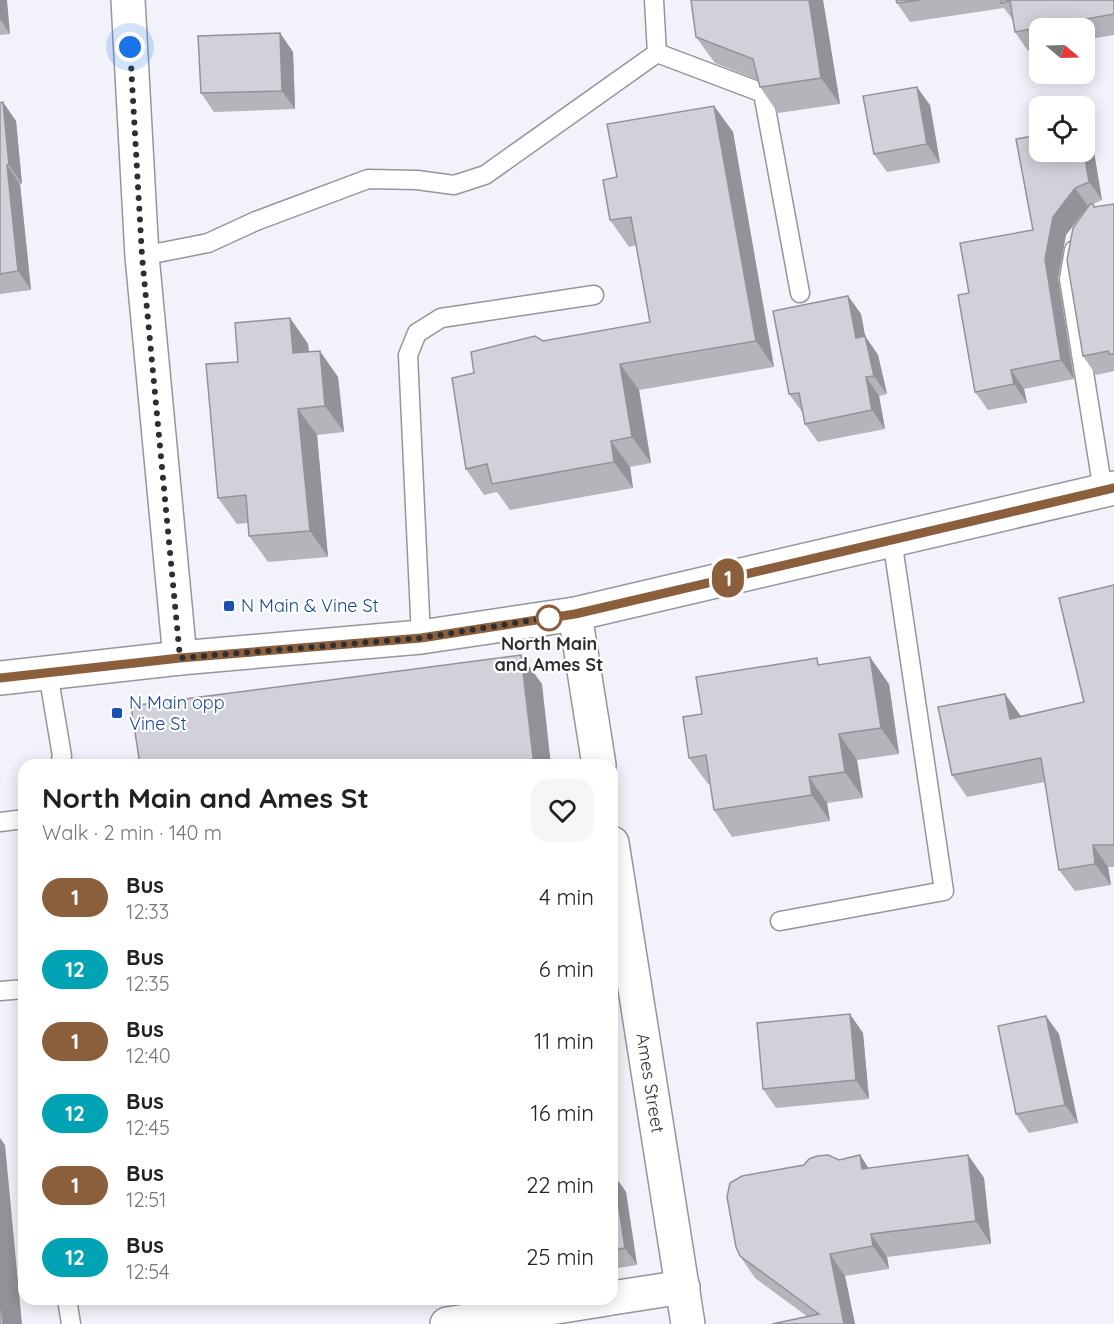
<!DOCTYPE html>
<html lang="en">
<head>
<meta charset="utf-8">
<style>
	body { margin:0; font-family:Quicksand,sans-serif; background:#f6f6f6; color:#222; height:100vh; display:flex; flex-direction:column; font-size:22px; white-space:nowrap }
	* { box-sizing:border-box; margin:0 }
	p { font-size:20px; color:#767676 }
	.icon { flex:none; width:33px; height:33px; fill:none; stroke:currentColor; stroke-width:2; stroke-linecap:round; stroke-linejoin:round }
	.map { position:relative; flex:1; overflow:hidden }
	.sheet { position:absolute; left:18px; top:759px; width:600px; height:546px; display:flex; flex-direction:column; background:#fff; border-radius:18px; box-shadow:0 3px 15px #0003 }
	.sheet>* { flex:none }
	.badge { padding:0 12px; border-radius:20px; font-size:21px; line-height:39px }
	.needle { width:39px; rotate:109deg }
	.buttons { position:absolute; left:1029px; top:18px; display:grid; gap:12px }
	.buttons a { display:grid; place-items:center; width:66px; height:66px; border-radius:12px; background:#fff; box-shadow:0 3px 15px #0003; font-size:30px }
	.you { position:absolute; width:30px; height:30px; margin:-15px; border:4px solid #fff; border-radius:50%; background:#1a73e8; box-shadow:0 0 0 9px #1a73e833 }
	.map>.badge { position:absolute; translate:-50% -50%; box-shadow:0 0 0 3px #fff }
	.round { display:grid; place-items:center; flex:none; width:63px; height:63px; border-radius:18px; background:#f6f6f6 }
	.overview { display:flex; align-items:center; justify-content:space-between; height:102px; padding:0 24px }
	h1 { font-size:28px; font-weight:700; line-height:45px }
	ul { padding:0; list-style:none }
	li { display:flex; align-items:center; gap:18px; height:72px; padding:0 24px }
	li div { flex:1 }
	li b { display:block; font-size:22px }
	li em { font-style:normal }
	li .badge { min-width:66px; font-weight:700; text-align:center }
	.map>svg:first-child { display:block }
</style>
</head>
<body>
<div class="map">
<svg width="1114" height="1324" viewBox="0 0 1114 1324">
	<rect width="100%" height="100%" fill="#f2f2fa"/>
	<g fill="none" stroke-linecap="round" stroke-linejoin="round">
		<defs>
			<g id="service">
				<path d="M 657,53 L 763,93 L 800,293"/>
				<path d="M 1074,250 L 1069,279 L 1103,491"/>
				<path d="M 142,256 L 208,243 L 256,221 L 368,179 L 417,180 L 454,185 L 485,175 L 657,53 L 654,0"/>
				<path d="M 421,637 L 408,355 L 417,333 L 441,318 L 594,295"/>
				<path d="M 48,673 L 62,756 L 60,765"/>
				<path d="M 0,822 L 24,819"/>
				<path d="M 780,921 L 944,891 L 892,539"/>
				<path d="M 0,991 L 24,989"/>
				<path d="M 67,1299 L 71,1324"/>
			</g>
			<g id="minor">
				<path d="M 128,0 L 142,256 L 180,658"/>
				<path d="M 612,1298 L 683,1287"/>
				<path d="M 447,1324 L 607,1299"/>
			</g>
			<g id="tertiary">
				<path d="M 575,614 L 599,765"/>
				<path d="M 612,843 L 688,1324"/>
			</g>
			<path id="secondary" d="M 0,678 L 180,658 L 421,637 L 575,614 L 1114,488"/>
		</defs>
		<use href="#service" stroke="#95959c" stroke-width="21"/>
		<use href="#minor" stroke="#95959c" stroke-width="36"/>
		<use href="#tertiary" stroke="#95959c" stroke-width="36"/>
		<use href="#secondary" stroke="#95959c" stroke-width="36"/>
		<use href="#service" stroke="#fff" stroke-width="18"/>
		<use href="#minor" stroke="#fff" stroke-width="33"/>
		<use href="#tertiary" stroke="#fff" stroke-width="33"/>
		<use href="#secondary" stroke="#fff" stroke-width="33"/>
	</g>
	<g fill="#b4b4bb">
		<path d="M 0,0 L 10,34 L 0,35 Z"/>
		<path d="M 691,0 L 823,0 L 840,104 L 778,113 L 760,87 L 758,80 L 715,63 L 696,37 Z"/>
		<path d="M 896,0 L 1114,0 L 1114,35 L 1084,40 L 1084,28 L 1040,28 L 1040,49 L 1028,51 L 1015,32 L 1013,20 L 1004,8 L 910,22 L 897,3 Z"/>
		<path d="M 280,33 L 293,52 L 295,109 L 214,112 L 201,93 Z"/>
		<path d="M 0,103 L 16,121 L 22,184 L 20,184 L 31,290 L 0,294 Z"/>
		<path d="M 930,105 L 940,163 L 887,172 L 874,154 Z"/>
		<path d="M 714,106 L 733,132 L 774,367 L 639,390 L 651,463 L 630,467 L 633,488 L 510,510 L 497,492 L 484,495 L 466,469 L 474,373 L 543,341 L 650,322 L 636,245 L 629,247 L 610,220 L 617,177 Z"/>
		<path d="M 1093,146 L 1102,200 L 1093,204 L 1095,207 L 1114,204 L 1114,371 L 1096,375 L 1083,356 L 1090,206 L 1088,206 L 1066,235 L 1058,278 L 1074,379 L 1024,389 L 1027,403 L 988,410 L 975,392 L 969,293 L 1033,230 Z"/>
		<path d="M 848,296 L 861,314 L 865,336 L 878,355 L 887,394 L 879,396 L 885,429 L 818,442 L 805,424 L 803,413 L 789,394 Z"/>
		<path d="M 290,318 L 308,344 L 309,351 L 338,377 L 344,432 L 317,435 L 328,557 L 268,562 L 249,536 L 248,523 L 237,524 L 218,498 L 238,362 Z"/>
		<path d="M 1114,585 L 1114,867 L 1108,867 L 1111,885 L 1075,891 L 1059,870 L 1045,782 L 967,797 L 952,775 L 1005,694 L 1021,717 L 1084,702 Z"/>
		<path d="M 822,665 L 889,684 L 899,754 L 857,760 L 863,798 L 827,803 L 830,821 L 732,837 L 714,810 L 710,784 L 708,784 L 689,758 L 702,714 Z"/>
		<path d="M 863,1033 L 869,1099 L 776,1108 L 763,1089 Z"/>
		<path d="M 1059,1034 L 1078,1123 L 1029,1133 L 1016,1114 Z"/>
		<path d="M 860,1155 L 868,1168 L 968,1155 L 984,1178 L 991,1244 L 887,1257 L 889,1269 L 845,1276 L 855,1324 L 772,1324 L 808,1317 L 755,1278 L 740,1256 L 839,1160 Z"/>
		<path d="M 614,1175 L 626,1192 L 637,1265 L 612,1269 L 612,1176 Z"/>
	</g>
	<g fill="#929298">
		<path d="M 0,0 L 7,0 L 10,34 L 0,19 Z"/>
		<path d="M 809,0 L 823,0 L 840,104 L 821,78 Z"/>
		<path d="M 280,33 L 293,52 L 295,109 L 282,91 Z"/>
		<path d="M 917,87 L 930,105 L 940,163 L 927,144 Z"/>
		<path d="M 3,102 L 16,121 L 22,184 L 9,165 Z"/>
		<path d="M 714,106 L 733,132 L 774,367 L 756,341 Z"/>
		<path d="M 1084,135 L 1093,146 L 1102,200 L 1089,182 L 1084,152 Z"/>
		<path d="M 7,165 L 20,184 L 31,290 L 18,271 Z"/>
		<path d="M 1075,188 L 1088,206 L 1066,235 L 1058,278 L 1074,379 L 1061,360 L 1045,259 L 1053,217 Z"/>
		<path d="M 848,296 L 861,314 L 869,357 L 856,338 Z"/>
		<path d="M 290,318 L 308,344 L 311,379 L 293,353 Z"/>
		<path d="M 865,336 L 878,355 L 887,394 L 874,376 Z"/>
		<path d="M 320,351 L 338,377 L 344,432 L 325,406 Z"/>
		<path d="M 620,364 L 639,390 L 651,463 L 632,437 Z"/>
		<path d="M 1011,370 L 1024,389 L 1027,403 L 1014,384 Z"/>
		<path d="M 866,377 L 879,396 L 885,429 L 872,410 Z"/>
		<path d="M 298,409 L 317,435 L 328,557 L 310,531 Z"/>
		<path d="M 611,441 L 630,467 L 633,488 L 614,462 Z"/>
		<path d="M 521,655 L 542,684 L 551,765 L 534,765 Z"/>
		<path d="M 870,657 L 889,684 L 899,754 L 881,728 Z"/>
		<path d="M 1005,694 L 1021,716 L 1026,741 L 1010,719 Z"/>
		<path d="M 839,734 L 857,760 L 863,798 L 845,772 Z"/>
		<path d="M 809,777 L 827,803 L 830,821 L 812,795 Z"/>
		<path d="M 1093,845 L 1108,867 L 1111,885 L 1095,864 Z"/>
		<path d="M 850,1014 L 863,1033 L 869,1099 L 856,1080 Z"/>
		<path d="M 1046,1016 L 1059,1034 L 1078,1123 L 1065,1105 Z"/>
		<path d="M 0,1138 L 5,1145 L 22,1324 L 3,1324 L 0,1294 Z"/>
		<path d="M 860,1155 L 875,1178 L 862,1169 Z"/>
		<path d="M 968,1155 L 984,1178 L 991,1244 L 976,1221 Z"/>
		<path d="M 614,1175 L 626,1192 L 637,1265 L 625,1248 Z"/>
		<path d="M 871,1234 L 887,1257 L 889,1269 L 873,1246 Z"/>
		<path d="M 830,1254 L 845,1276 L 855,1324 L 844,1324 Z"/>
	</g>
	<g fill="#d1d1d9" stroke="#929298" stroke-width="1.5">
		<path d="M 691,0 L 809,0 L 821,78 L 760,87 L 753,59 L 696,37 Z"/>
		<path d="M 896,0 L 920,0 L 897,3 Z"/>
		<path d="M 1000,0 L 1114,0 L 1114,14 L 1015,32 L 1010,1 L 1001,3 Z"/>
		<path d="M 280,33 L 282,91 L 201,93 L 198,36 Z"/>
		<path d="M 917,87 L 927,144 L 874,154 L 863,96 Z"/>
		<path d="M 3,102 L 9,165 L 7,165 L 18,271 L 0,274 L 0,103 Z"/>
		<path d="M 714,106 L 756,341 L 620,364 L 632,437 L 611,441 L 614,462 L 492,484 L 487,464 L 466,469 L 452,378 L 474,373 L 471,352 L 535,336 L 543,341 L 650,322 L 631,217 L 610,220 L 603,180 L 617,177 L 607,124 Z"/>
		<path d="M 1040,135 L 1040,152 L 1084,152 L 1089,182 L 1075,188 L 1053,217 L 1045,259 L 1061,360 L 1011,370 L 1014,384 L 975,392 L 958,295 L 969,293 L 960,243 L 1033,230 L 1016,139 Z"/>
		<path d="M 1090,204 L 1093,204 L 1094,207 L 1114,204 L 1114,354 L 1109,354 L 1108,351 L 1083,356 L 1067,260 L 1073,228 Z"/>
		<path d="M 848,296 L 856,338 L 865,336 L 874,376 L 866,377 L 872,410 L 805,424 L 799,393 L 789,394 L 773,311 Z"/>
		<path d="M 290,318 L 293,353 L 320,351 L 325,406 L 298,409 L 310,531 L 249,536 L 246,495 L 218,498 L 206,364 L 238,362 L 235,323 Z"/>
		<path d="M 1114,585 L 1114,845 L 1093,845 L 1095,864 L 1059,870 L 1041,758 L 952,775 L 938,707 L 1005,694 L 1010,719 L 1084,702 L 1059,598 Z"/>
		<path d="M 521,655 L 534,765 L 140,765 L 131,706 Z"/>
		<path d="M 870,657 L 881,728 L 839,734 L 845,772 L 809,777 L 812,795 L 714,810 L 706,755 L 689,758 L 683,717 L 702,714 L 696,677 L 817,658 L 818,665 Z"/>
		<path d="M 850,1014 L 856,1080 L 763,1089 L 757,1023 Z"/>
		<path d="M 1046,1016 L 1065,1105 L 1016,1114 L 998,1026 Z"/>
		<path d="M 828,1155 L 839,1160 L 860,1155 L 862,1169 L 968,1155 L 976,1221 L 871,1234 L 873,1246 L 830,1254 L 844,1324 L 772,1324 L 819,1314 L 740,1256 L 736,1247 L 727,1197 L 730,1183 L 742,1176 L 804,1165 L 809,1159 L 817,1156 Z"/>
		<path d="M 614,1175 L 625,1248 L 612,1250 L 612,1176 Z"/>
		<path d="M 0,1294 L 3,1324 L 0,1324 Z"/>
	</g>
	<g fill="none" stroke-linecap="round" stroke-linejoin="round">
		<defs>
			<path id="line" d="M 0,678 L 180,658 L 421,638 L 575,614 L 1114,488"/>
		</defs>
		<use href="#line" stroke="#fff" stroke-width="14"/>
		<use href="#line" stroke="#8b5e3c" stroke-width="9"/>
		<path stroke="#2f2f32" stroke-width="6" stroke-dasharray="0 10.8" d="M 130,47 L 142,256 L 180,658 L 421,638 L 553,617 L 549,618"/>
	</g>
	<g fill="#1a4fb4" stroke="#fff" stroke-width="2">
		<rect x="223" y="600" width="12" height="12" rx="3"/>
		<rect x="111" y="707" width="12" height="12" rx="3"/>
	</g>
	<circle fill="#fff" stroke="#8b5e3c" stroke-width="3" cx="549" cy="618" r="12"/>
	<g text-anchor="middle" stroke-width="4.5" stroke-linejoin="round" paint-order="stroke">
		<g font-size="18" fill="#164399" stroke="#fff" text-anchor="start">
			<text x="241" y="612">N Main &amp; Vine St</text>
			<text x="129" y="709">N Main opp<tspan x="129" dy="21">Vine St</tspan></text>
		</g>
		<g font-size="18" font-weight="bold" fill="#2f2f32" stroke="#fff">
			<text x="549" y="650">North Main<tspan x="549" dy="21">and Ames St</tspan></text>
		</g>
		<g font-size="18" fill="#2f2f32" stroke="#fff">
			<text transform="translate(650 1083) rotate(81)" y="6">Ames Street</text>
		</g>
	</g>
</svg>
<div class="buttons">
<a><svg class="needle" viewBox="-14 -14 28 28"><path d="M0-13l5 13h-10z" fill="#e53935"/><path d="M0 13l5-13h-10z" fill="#767676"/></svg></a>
<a><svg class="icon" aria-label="locate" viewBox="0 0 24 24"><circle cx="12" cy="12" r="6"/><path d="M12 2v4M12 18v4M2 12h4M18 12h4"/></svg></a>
</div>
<div class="you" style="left:130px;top:47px"></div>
<b class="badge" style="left:728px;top:578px;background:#8b5e3c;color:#fff">1</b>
<section class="sheet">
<div class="overview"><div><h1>North Main and Ames St</h1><p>Walk · 2 min · 140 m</p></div><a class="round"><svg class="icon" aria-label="heart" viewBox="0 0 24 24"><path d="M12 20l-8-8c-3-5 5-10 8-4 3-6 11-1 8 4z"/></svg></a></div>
<ul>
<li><span class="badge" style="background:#8b5e3c;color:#fff">1</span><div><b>Bus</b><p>12:33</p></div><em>4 min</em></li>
<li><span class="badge" style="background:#00a3b4;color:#fff">12</span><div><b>Bus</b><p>12:35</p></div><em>6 min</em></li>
<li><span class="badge" style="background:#8b5e3c;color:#fff">1</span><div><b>Bus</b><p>12:40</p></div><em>11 min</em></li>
<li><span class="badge" style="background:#00a3b4;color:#fff">12</span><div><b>Bus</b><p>12:45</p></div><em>16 min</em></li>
<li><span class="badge" style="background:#8b5e3c;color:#fff">1</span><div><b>Bus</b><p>12:51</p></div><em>22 min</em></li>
<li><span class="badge" style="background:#00a3b4;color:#fff">12</span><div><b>Bus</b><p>12:54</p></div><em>25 min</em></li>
</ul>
</section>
</div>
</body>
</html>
